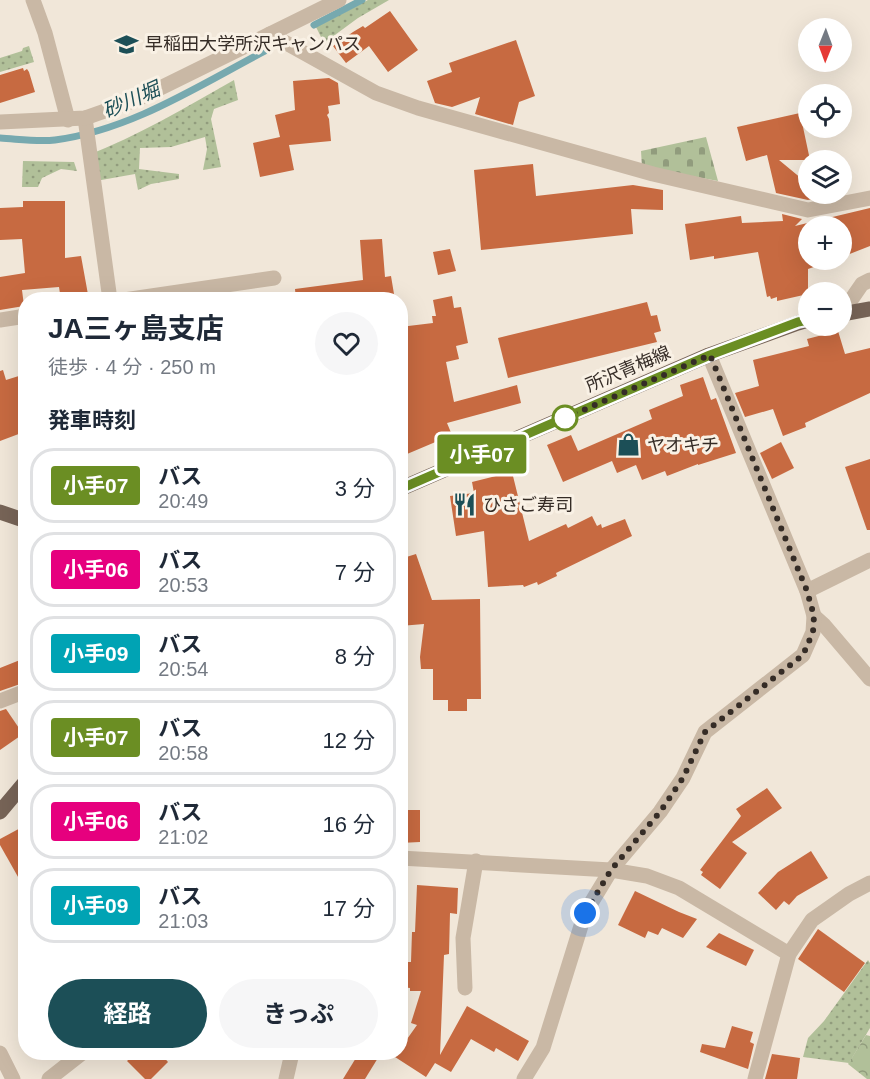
<!DOCTYPE html>
<html lang="ja">
<head>
<meta charset="utf-8">
<style>
	body { margin:0; font-family:Helvetica,"Noto Sans JP",sans-serif; background:#f6f6f7; color:#1f2937; height:100vh; display:flex; flex-direction:column; font-size:22px; white-space:nowrap }
	* { box-sizing:border-box; margin:0 }
	p { font-size:20px; color:#747a83 }
	.icon { flex:none; width:33px; height:33px; fill:none; stroke:currentColor; stroke-width:2; stroke-linecap:round; stroke-linejoin:round }
	.map { position:relative; flex:1; overflow:hidden }
	.details { position:absolute; left:18px; top:292px; width:390px; height:768px; display:flex; flex-direction:column; background:#fff; border-radius:24px; box-shadow:0 6px 24px #0002 }
	.details>* { flex:none }
	.badge { padding:0 12px; border-radius:4px; font-size:21px; line-height:39px }
	.needle { width:39px; rotate:181deg }
	.controls { position:absolute; left:798px; top:18px; display:grid; gap:12px }
	.controls a { display:grid; place-items:center; width:54px; height:54px; border-radius:50%; background:#fff; box-shadow:0 6px 24px #0002; font-size:30px }
	.you { position:absolute; width:30px; height:30px; margin:-15px; border:4px solid #fff; border-radius:50%; background:#1a73e8; box-shadow:0 0 0 9px #1a73e833 }
	.map>.badge { position:absolute; translate:-50% -50%; box-shadow:0 0 0 3px #fff }
	h2 { padding:0 30px; font-size:22px; line-height:54px }
	.round { display:grid; place-items:center; flex:none; width:63px; height:63px; border-radius:32px; background:#f6f6f7 }
	.headline { display:flex; align-items:center; justify-content:space-between; height:102px; padding:0 30px }
	h1 { font-size:28px; font-weight:700; line-height:45px }
	.cta { display:flex; gap:12px; margin-top:auto; padding:12px 30px }
	.cta a { flex:1; height:69px; border-radius:36px; background:#1c4f57; color:#fff; font-size:24px; font-weight:700; line-height:69px; text-align:center }
	.cta a+a { background:#f6f6f7; color:#1f2937 }
	ul { padding:0; list-style:none }
	li { display:flex; align-items:center; gap:18px; height:75px; margin:0 12px 9px; padding:0 18px; border:3px solid #e0e1e3; border-radius:24px }
	li div { flex:1 }
	li b { display:block; font-size:22px }
	li em { font-style:normal }
	li .badge { min-width:66px; font-weight:700; text-align:center }
	.map>svg:first-child { display:block }
</style>
</head>
<body>
<div class="map">
<svg width="870" height="1079" viewBox="0 0 870 1079">
	<defs>
		<pattern id="grass-dots" width="8" height="8" patternUnits="userSpaceOnUse" patternTransform="scale(1.5)"><rect width="8" height="8" fill="#b1c099"/><path d="M2 2h.1M6 6h.1" fill="none" stroke="#919c7d" stroke-width="1.8" stroke-linecap="round"/></pattern>
		<pattern id="forest-crowns" width="20" height="18" patternUnits="userSpaceOnUse" patternTransform="scale(1.5)"><rect width="20" height="18" fill="#b1c099"/><path d="M2 6a3 3 0 1 1 6 0M12 15a3 3 0 1 1 6 0" fill="none" stroke="#919c7d"/></pattern>
		<pattern id="cemetery-stones" width="16" height="16" patternUnits="userSpaceOnUse" patternTransform="scale(1.5)"><rect width="16" height="16" fill="#b1c099"/><path d="M2 7V4a2 2 0 0 1 4 0v3zM10 15v-3a2 2 0 0 1 4 0v3z" fill="#919c7d"/></pattern>
	</defs>
	<rect width="100%" height="100%" fill="#f1e7d9"/>
	<g fill="url(#grass-dots)">
		<path d="M 368,0 L 389,0 L 358,18 L 324,43 L 316,27 Z"/>
		<path d="M 29,46 L 34,62 L 0,72 L 0,58 L 22,51 L 23,48 Z"/>
		<path d="M 234,80 L 238,100 L 214,109 L 211,119 L 221,167 L 203,170 L 207,149 L 205,137 L 171,147 L 140,148 L 139,169 L 179,174 L 179,179 L 151,184 L 138,190 L 135,174 L 90,182 L 86,156 C 138,136 186,107 234,80 Z"/>
		<path d="M 23,161 L 74,162 L 77,171 L 61,169 L 42,178 L 38,187 L 22,187 Z"/>
		<path d="M 868,960 L 870,963 L 870,1028 L 849,1063 L 803,1057 L 808,1038 L 824,1021 Z"/>
	</g>
	<path fill="url(#forest-crowns)" d="M 866,1035 L 870,1036 L 870,1079 L 867,1079 L 848,1064 Z"/>
	<path fill="url(#cemetery-stones)" d="M 706,137 L 718,181 L 642,167 L 641,151 Z"/>
	<g fill="none" stroke-linecap="round" stroke-linejoin="round">
		<g stroke="#77a9af" stroke-width="7">
			<path d="M 314,25 L 362,0"/>
			<path d="M 0,138 C 18,139 37,142 55,140 C 131,130 198,86 265,51"/>
		</g>
	</g>
	<g fill="#c76a41">
		<path d="M 390,11 L 418,50 L 388,72 L 369,46 L 346,63 L 333,46 L 353,32 L 363,26 L 365,28 Z"/>
		<path d="M 516,40 L 535,96 L 519,102 L 513,125 L 475,114 L 480,97 L 452,107 L 435,103 L 427,81 L 452,72 L 449,63 Z"/>
		<path d="M 23,68 L 24,71 L 27,69 L 29,72 L 35,92 L 0,103 L 0,75 Z"/>
		<path d="M 329,78 L 338,83 L 340,104 L 328,106 L 329,113 L 327,115 L 329,119 L 331,141 L 289,145 L 294,170 L 260,177 L 253,143 L 280,137 L 275,115 L 295,110 L 293,81 Z"/>
		<path d="M 800,113 L 810,160 L 779,160 L 808,184 L 808,194 L 821,194 L 817,198 L 808,200 L 776,193 L 767,155 L 746,161 L 737,127 Z"/>
		<path d="M 533,164 L 536,196 L 633,185 L 663,190 L 663,210 L 631,209 L 633,234 L 481,250 L 474,170 Z"/>
		<path d="M 23,201 L 65,201 L 65,258 L 81,256 L 89,300 L 61,300 L 59,287 L 22,290 L 24,306 L 0,310 L 0,277 L 25,273 L 22,239 L 0,240 L 0,208 L 23,207 Z"/>
		<path d="M 870,208 L 870,246 L 842,257 L 842,226 L 808,226 L 808,260 L 834,260 L 808,269 L 808,294 L 777,301 L 777,297 L 771,299 L 770,296 L 767,297 L 758,252 L 714,259 L 714,256 L 690,260 L 685,224 L 741,216 L 742,223 L 783,221 L 782,214 L 802,219 L 795,226 Z"/>
		<path d="M 382,239 L 385,277 L 391,276 L 395,300 L 296,300 L 295,289 L 363,280 L 360,240 Z"/>
		<path d="M 450,249 L 456,271 L 438,275 L 433,252 Z"/>
		<path d="M 452,296 L 454,308 L 461,307 L 468,343 L 456,346 L 459,359 L 446,362 L 454,402 L 517,385 L 521,403 L 447,423 L 452,435 L 400,457 L 400,327 L 433,323 L 432,316 L 436,316 L 433,300 Z"/>
		<path d="M 647,302 L 651,316 L 657,315 L 661,331 L 654,333 L 657,342 L 508,378 L 498,338 Z"/>
		<path d="M 838,331 L 845,354 L 870,348 L 870,393 L 805,423 L 806,427 L 783,436 L 773,409 L 745,417 L 735,393 L 759,386 L 753,360 L 809,346 L 807,339 Z"/>
		<path d="M 3,370 L 6,380 L 22,375 L 26,385 L 26,412 L 18,414 L 24,432 L 0,441 L 0,371 Z"/>
		<path d="M 703,377 L 711,400 L 716,398 L 736,453 L 698,465 L 698,464 L 667,476 L 665,471 L 642,480 L 636,465 L 617,473 L 612,461 L 563,482 L 547,445 L 571,435 L 578,451 L 652,419 L 649,410 L 683,396 L 680,385 Z"/>
		<path d="M 781,442 L 794,468 L 772,479 L 760,453 Z"/>
		<path d="M 870,459 L 870,530 L 867,530 L 845,467 Z"/>
		<path d="M 512,472 L 529,541 L 566,524 L 568,528 L 592,516 L 597,526 L 601,524 L 602,528 L 625,519 L 632,536 L 556,573 L 557,576 L 538,585 L 537,582 L 524,587 L 523,585 L 488,587 L 484,531 L 456,536 L 450,496 L 474,493 L 472,482 Z"/>
		<path d="M 416,554 L 432,600 L 480,599 L 481,699 L 467,699 L 467,711 L 448,711 L 448,700 L 433,700 L 433,669 L 421,669 L 420,657 L 424,624 L 400,626 L 400,559 Z"/>
		<path d="M 20,660 L 26,674 L 26,682 L 0,691 L 0,668 Z"/>
		<path d="M 6,709 L 23,734 L 0,750 L 0,711 Z"/>
		<path d="M 767,788 L 782,808 L 732,842 L 747,853 L 720,889 L 701,875 L 703,872 L 700,870 L 741,816 L 736,809 Z"/>
		<path d="M 400,810 L 420,810 L 420,842 L 400,843 Z"/>
		<path d="M 26,825 L 26,891 L 0,845 L 0,839 Z"/>
		<path d="M 811,851 L 828,878 L 797,896 L 789,905 L 784,901 L 776,910 L 758,893 L 778,872 Z"/>
		<path d="M 417,885 L 458,888 L 457,914 L 450,913 L 449,954 L 444,955 L 440,1055 L 467,1006 L 529,1041 L 518,1061 L 496,1048 L 494,1052 L 471,1039 L 451,1072 L 435,1063 L 426,1077 L 395,1057 L 398,1053 L 400,1053 L 400,1049 L 417,1025 L 411,1023 L 421,991 L 410,991 L 410,988 L 400,987 L 400,962 L 411,962 L 412,932 L 415,932 Z"/>
		<path d="M 635,891 L 679,912 L 697,919 L 683,938 L 662,928 L 658,935 L 648,931 L 645,938 L 618,925 Z"/>
		<path d="M 818,929 L 865,963 L 844,992 L 798,959 Z"/>
		<path d="M 719,933 L 754,950 L 746,966 L 706,947 Z"/>
		<path d="M 732,1026 L 753,1032 L 750,1042 L 754,1044 L 748,1069 L 700,1052 L 702,1044 L 725,1048 Z"/>
		<path d="M 136,1053 L 160,1053 L 168,1062 L 151,1079 L 145,1079 L 127,1061 Z"/>
		<path d="M 359,1053 L 381,1053 L 365,1079 L 343,1079 Z"/>
		<path d="M 772,1054 L 800,1058 L 797,1079 L 765,1079 Z"/>
	</g>
	<g fill="none" stroke-linecap="round" stroke-linejoin="round">
		<g stroke="#c9b8a5" stroke-width="15">
			<path d="M 33,0 L 45,33 L 68,120"/>
			<path d="M 270,34 L 376,93 L 418,108 L 653,174 L 808,210 L 870,198"/>
			<path d="M 85,118 L 110,300"/>
			<path d="M 0,122 L 85,118 L 136,100 L 339,0"/>
			<path d="M 124,300 L 274,278"/>
			<path d="M 842,313 L 862,284 L 870,280"/>
			<path d="M 0,320 L 26,316"/>
			<path d="M 807,591 L 870,560"/>
			<path d="M 814,616 L 824,625 L 870,679"/>
			<path d="M 0,701 L 26,691"/>
			<path d="M 400,858 L 611,870 L 647,876 L 679,888 L 789,954"/>
			<path d="M 465,988 L 463,938 L 476,861"/>
			<path d="M 0,1053 L 13,1079"/>
			<path d="M 49,1079 L 82,1053"/>
			<path d="M 286,1079 L 292,1053"/>
			<path d="M 524,1079 L 543,1048 L 585,913 L 611,870 L 660,812 L 683,778 L 705,732 L 803,655 L 813,632 L 814,616 L 807,591 L 709,355"/>
			<path d="M 755,1079 L 789,954 L 812,920 L 849,894 L 870,883"/>
		</g>
		<g stroke="#776457" stroke-width="15">
			<path d="M 842,314 L 870,309"/>
			<path d="M 400,489 L 709,355 L 798,323 L 808,320"/>
			<path d="M 0,512 L 26,521"/>
			<path d="M 0,812 L 26,781"/>
		</g>
	</g>
	<g fill="none" stroke-linecap="round" stroke-linejoin="round">
		<defs>
			<path id="line" d="M 400,489 L 710,355 L 798,322 L 808,320"/>
		</defs>
		<use href="#line" stroke="#fff" stroke-width="14"/>
		<use href="#line" stroke="#6b8e23" stroke-width="9"/>
		<path stroke="#352c26" stroke-width="6" stroke-dasharray="0 10.8" d="M 565,418 L 710,355 L 807,591 L 814,616 L 813,632 L 803,655 L 705,732 L 683,778 L 660,812 L 611,870 L 585,913"/>
	</g>
	<defs>
		<symbol id="university-bare" viewBox="-9 -9 18 18"><path d="M0-5L7-2L0 1L-7-2ZM-4 1L0 2.5L4 1V4Q0 6-4 4Z" fill="#1c4f57" stroke="#f9f1e5" stroke-width="2.5" paint-order="stroke"/></symbol>
		<symbol id="shop-bare" viewBox="-9 -9 18 18"><path d="M-5-2.5h2.3a2.7 3.5 0 0 1 5.4 0H5L5.5 6h-11ZM-1.5-2.5h3a1.5 2.3 0 0 0-3 0Z" fill="#1c4f57" stroke="#f9f1e5" stroke-width="2.5" paint-order="stroke"/></symbol>
		<symbol id="restaurant-bare" viewBox="-9 -9 18 18"><path d="M-5-6h1v4h1v-4h1v4h1v-4h1v5L-1.5 .5V6h-2V.5L-5-1ZM5-6V6H3V1.5H1.5Q1.5-4 5-6Z" fill="#1c4f57" stroke="#f9f1e5" stroke-width="2.5" paint-order="stroke"/></symbol>
	</defs>
	<g fill-rule="evenodd">
		<use href="#university-bare" x="110" y="28" width="33" height="33"/>
		<use href="#shop-bare" x="612" y="428" width="33" height="33"/>
		<use href="#restaurant-bare" x="448" y="488" width="33" height="33"/>
	</g>
	<circle fill="#fff" stroke="#6b8e23" stroke-width="3" cx="565" cy="418" r="12"/>
	<g text-anchor="middle" stroke-width="6" stroke-linejoin="round" paint-order="stroke">
		<g font-size="18" fill="#352c26" stroke="#f9f1e5" text-anchor="start">
			<text x="145" y="50">早稲田大学所沢キャンパス</text>
			<text x="647" y="451">ヤオキチ</text>
			<text x="483" y="511">ひさご寿司</text>
		</g>
		<g font-size="18" fill="#352c26" stroke="#f9f1e5">
			<text transform="translate(628 369) rotate(-23)" y="6">所沢青梅線</text>
		</g>
		<g font-size="20" font-style="italic" fill="#1c4f57" stroke="#f9f1e5">
			<text transform="translate(131 100) rotate(-24)" y="7">砂川堀</text>
		</g>
	</g>
</svg>
<div class="controls">
<a><svg class="needle" viewBox="-14 -14 28 28"><path d="M0-13l5 13h-10z" fill="#e53935"/><path d="M0 13l5-13h-10z" fill="#747a83"/></svg></a>
<a><svg class="icon" aria-label="locate" viewBox="0 0 24 24"><circle cx="12" cy="12" r="6"/><path d="M12 2v4M12 18v4M2 12h4M18 12h4"/></svg></a>
<a><svg class="icon" aria-label="layers" viewBox="0 0 24 24"><path d="M12 4l9 5-9 5-9-5zM3 14l9 5 9-5"/></svg></a>
<a>+</a>
<a>−</a>
</div>
<div class="you" style="left:585px;top:913px"></div>
<b class="badge" style="left:482px;top:454px;background:#6b8e23;color:#fff">小手07</b>
<section class="details">
<div class="headline"><div><h1>JA三ヶ島支店</h1><p>徒歩 · 4 分 · 250 m</p></div><a class="round"><svg class="icon" aria-label="heart" viewBox="0 0 24 24"><path d="M12 20l-8-8c-3-5 5-10 8-4 3-6 11-1 8 4z"/></svg></a></div>
<h2>発車時刻</h2>
<ul>
<li><span class="badge" style="background:#6b8e23;color:#fff">小手07</span><div><b>バス</b><p>20:49</p></div><em>3 分</em></li>
<li><span class="badge" style="background:#e6007e;color:#fff">小手06</span><div><b>バス</b><p>20:53</p></div><em>7 分</em></li>
<li><span class="badge" style="background:#00a3b4;color:#fff">小手09</span><div><b>バス</b><p>20:54</p></div><em>8 分</em></li>
<li><span class="badge" style="background:#6b8e23;color:#fff">小手07</span><div><b>バス</b><p>20:58</p></div><em>12 分</em></li>
<li><span class="badge" style="background:#e6007e;color:#fff">小手06</span><div><b>バス</b><p>21:02</p></div><em>16 分</em></li>
<li><span class="badge" style="background:#00a3b4;color:#fff">小手09</span><div><b>バス</b><p>21:03</p></div><em>17 分</em></li>
</ul>
<div class="cta"><a>経路</a><a>きっぷ</a></div>
</section>
</div>
</body>
</html>
